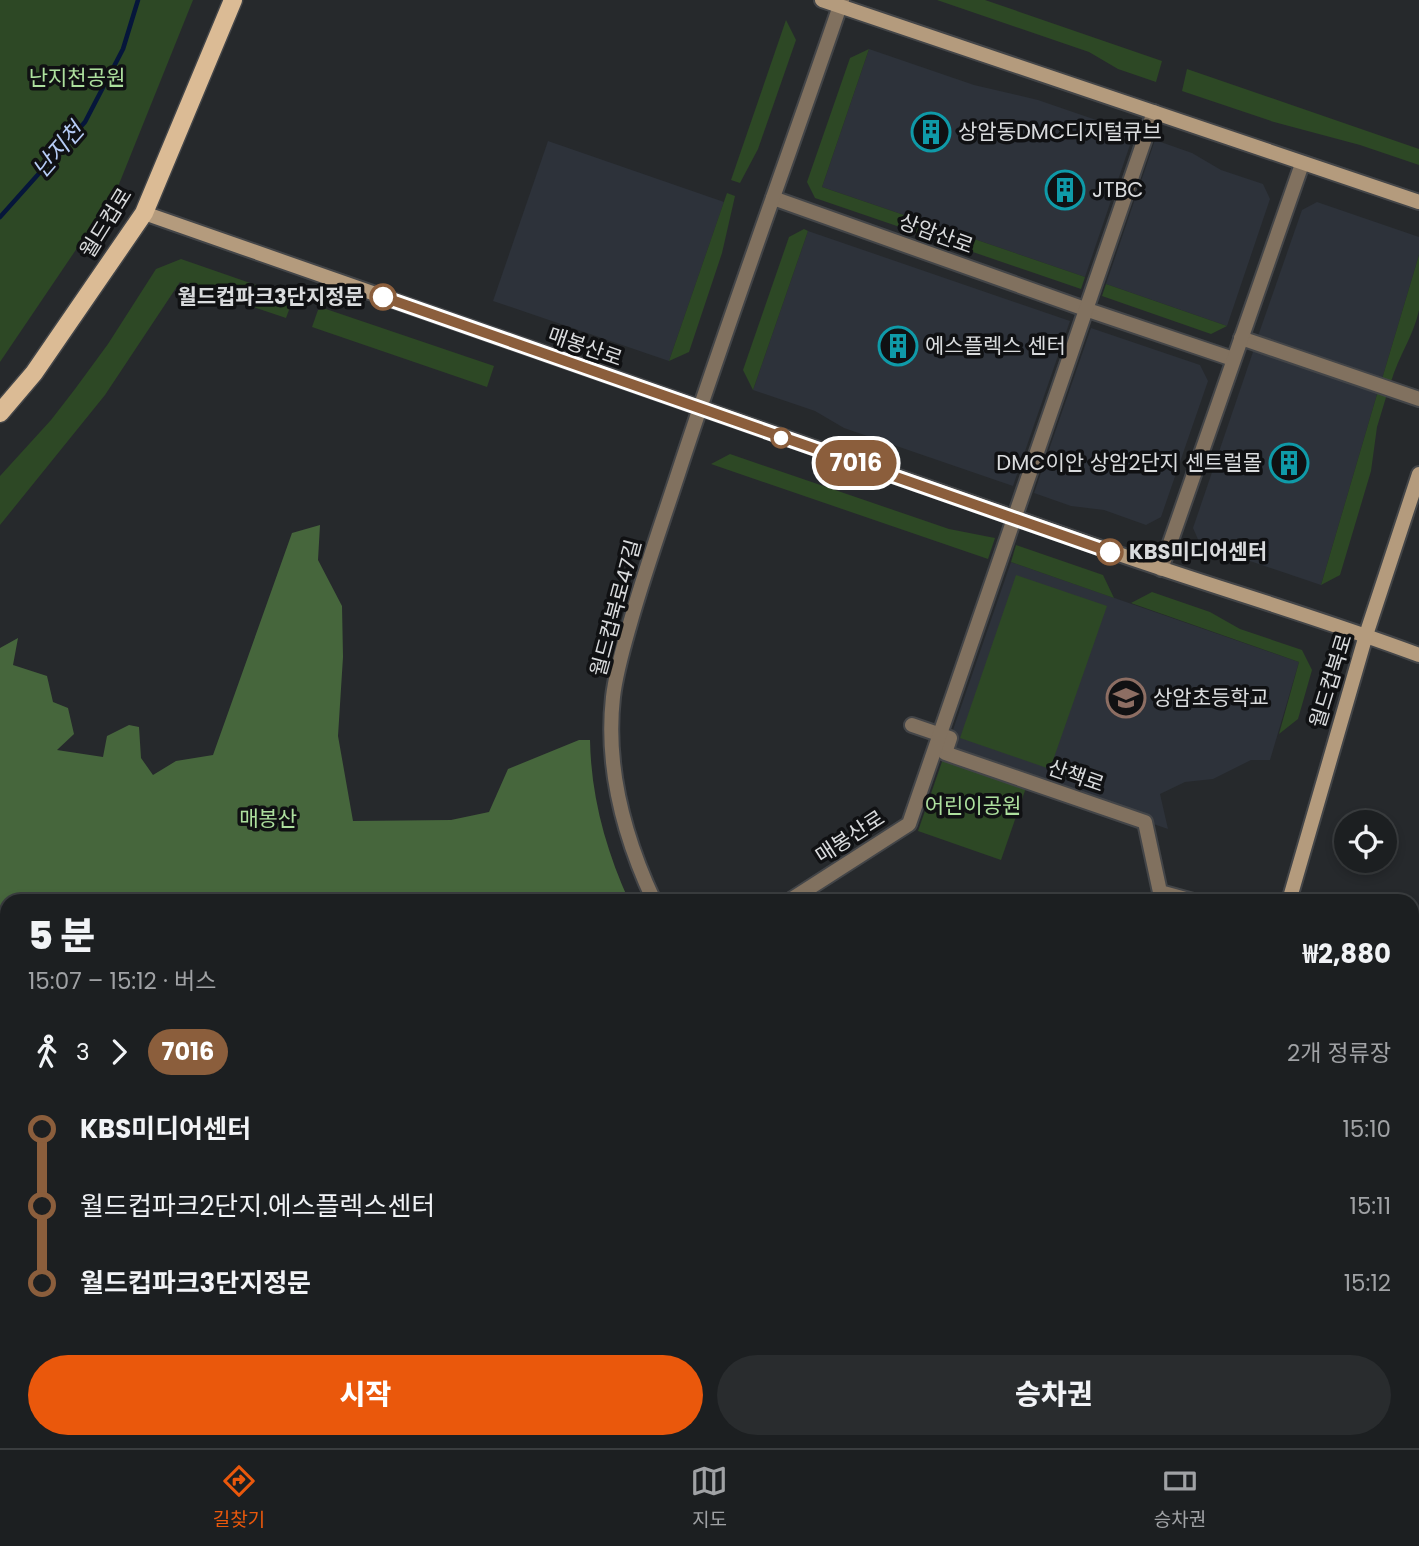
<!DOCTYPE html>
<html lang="ko">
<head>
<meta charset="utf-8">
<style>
	body { margin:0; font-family:Poppins,"Noto Sans KR",sans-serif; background:#292c2e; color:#f1f3f6; height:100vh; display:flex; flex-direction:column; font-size:26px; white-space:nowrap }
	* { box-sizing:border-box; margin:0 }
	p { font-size:23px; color:#a0a2a5 }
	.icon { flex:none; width:38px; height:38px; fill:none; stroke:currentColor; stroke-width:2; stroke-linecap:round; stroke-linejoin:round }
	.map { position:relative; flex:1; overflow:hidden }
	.sheet { position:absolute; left:0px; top:894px; width:1419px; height:555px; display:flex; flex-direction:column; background:#1c1f21; border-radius:21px 21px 0 0; box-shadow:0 4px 10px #0003,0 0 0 2px #3a3d3f }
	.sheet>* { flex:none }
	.badge { padding:0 14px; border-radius:23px; font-size:24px; line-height:46px }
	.tools { position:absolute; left:1334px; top:810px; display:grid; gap:14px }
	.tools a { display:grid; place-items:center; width:63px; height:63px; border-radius:50%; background:#1c1f21; box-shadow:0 4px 10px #0003,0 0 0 2px #3a3d3f; font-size:35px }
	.map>.badge { position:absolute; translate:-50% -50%; box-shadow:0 0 0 4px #fff }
	.legs { display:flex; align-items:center; gap:10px; height:77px; padding:0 28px; font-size:23px }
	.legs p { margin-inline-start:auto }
	.head { display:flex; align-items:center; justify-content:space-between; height:119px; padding:0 28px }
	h1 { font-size:38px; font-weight:800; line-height:52px }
	.action { display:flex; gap:14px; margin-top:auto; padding:14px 28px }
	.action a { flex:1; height:80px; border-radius:42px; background:#ea580c; color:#fff; font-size:28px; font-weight:800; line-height:80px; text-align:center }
	.action a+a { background:#292c2e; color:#f1f3f6 }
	ul { padding:0 28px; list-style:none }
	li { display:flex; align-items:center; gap:24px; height:77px; font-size:26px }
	li i { display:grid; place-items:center; width:10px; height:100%; margin:0 9px; background:currentColor }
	li i::after { content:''; width:18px; height:18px; margin:-9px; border:5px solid; border-radius:50%; background:#1c1f21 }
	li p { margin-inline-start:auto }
	li:first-child i { background:linear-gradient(#0000 50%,currentColor 0) }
	li:last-child i { background:linear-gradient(currentColor 50%,#0000 0) }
	.dock { display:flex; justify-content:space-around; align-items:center; height:98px; border-top:2px solid #3a3d3f; background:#1c1f21; font-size:19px; color:#a0a2a5 }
	.dock a { display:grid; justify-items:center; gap:4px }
	.dock .active { color:#ea580c }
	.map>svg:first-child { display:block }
</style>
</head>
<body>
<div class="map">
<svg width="1419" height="1448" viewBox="0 0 1419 1448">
	<rect width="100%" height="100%" fill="#26292c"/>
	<g fill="#2d323a">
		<path d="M 869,49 L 974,85 L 1038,100 L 1134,133 L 1085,277 L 822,187 Z"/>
		<path d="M 1155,140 L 1192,153 L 1221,170 L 1263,184 L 1270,199 L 1227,326 L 1106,284 Z"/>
		<path d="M 548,141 L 724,202 L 669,361 L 493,301 Z"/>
		<path d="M 1317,202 L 1419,237 L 1419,255 L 1382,379 L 1258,336 L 1302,210 Z"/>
		<path d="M 808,231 L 1070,321 L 1013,486 L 844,428 L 815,411 L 753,390 Z"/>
		<path d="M 1091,328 L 1200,365 L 1208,381 L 1161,517 L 1146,525 L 1104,510 L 1071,506 L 1034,493 Z"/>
		<path d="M 1254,349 L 1378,391 L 1321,585 L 1200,544 L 1193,528 Z"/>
		<path d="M 1011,562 L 1299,662 L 1270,760 L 1251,760 L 1213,779 L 1185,782 L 1160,794 L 1168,829 L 945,753 Z"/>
	</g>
	<g fill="#2d4825">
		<path d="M 0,0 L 193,0 L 117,189 L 0,362 Z"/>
		<path d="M 937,0 L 985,0 L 1162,61 L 1156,82 L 1118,69 L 1089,52 Z"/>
		<path d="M 786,20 L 796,40 L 758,149 L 740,183 L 731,180 Z"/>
		<path d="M 869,49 L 822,187 L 1085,277 L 1081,289 L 815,198 L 807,182 L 850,58 Z"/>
		<path d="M 1187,69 L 1419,149 L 1419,165 L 1360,145 L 1274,122 L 1182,91 Z"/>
		<path d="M 727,193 L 735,196 L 722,253 L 689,352 L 669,361 Z"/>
		<path d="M 804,229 L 808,231 L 753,390 L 743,370 L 789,237 Z"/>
		<path d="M 1419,255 C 1419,272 1419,293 1419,310 C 1414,335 1398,357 1391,382 L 1382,379 Z"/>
		<path d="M 181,259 L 291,297 L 292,302 L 286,318 L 180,282 L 105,395 L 0,525 L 0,476 L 51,420 L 75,389 L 108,344 L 156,269 Z"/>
		<path d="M 1106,284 L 1227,326 L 1211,334 L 1102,296 Z"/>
		<path d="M 326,309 L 494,366 L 487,387 L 312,327 L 318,310 Z"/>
		<path d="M 1378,391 L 1387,394 L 1377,427 L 1371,471 L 1340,575 L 1321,585 Z"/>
		<path d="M 730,454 L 949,529 L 995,538 L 988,559 L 711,464 Z"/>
		<path d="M 1016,545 L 1103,575 L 1114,598 L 1011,562 Z"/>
		<path d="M 1016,575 L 1107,606 L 1050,769 L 960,738 Z"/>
		<path d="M 1152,592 L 1210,612 L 1240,629 L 1302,650 L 1312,670 L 1298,719 L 1279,734 L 1299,662 L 1131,603 Z"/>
		<path d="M 945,753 L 1028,782 L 1001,860 L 918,831 Z"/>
		<path d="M 7,1223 L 7,1442 L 405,1442 L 404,1448 L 0,1448 L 0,1226 Z"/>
		<path d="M 619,1442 L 854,1442 L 852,1448 L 601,1448 Z"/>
	</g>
	<g fill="#46663c">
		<path d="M 320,525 L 318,560 L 342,606 L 343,657 L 338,736 L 353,821 L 451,820 L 489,812 L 508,769 L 579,740 L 590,740 C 591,797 606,850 629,901 L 7,901 L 7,1223 L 0,1226 L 0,648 L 18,638 L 13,665 L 47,676 L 53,702 L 68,708 L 74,734 L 57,750 L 103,757 L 107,736 L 129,725 L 139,727 L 141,758 L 153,775 L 176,761 L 213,755 L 292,533 Z"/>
		<path d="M 405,1442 L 620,1442 L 601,1448 L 404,1448 Z"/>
	</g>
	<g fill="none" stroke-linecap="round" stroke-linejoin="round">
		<path stroke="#06163b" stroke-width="4.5" d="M 0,217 L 85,122 L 123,49 L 138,0"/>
		<defs>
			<g id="street">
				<path d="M 773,198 L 1085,309 L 1233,359"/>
				<path d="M 1241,338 L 1419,399"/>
				<path d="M 1161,569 L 1302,164"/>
				<path d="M 912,725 L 950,738 L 945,753 L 1145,822 L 1160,892 L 1193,901"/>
				<path d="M 654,901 C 624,837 605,769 613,697 C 616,671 624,645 631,620 C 645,571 662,523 678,474 C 730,315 788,158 842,0"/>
				<path d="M 789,901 L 909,824 L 1154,112"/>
				<path d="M 1412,1040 L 1419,1045"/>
				<path d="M 1412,1202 L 1419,1190"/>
				<path d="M 1412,1435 L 1419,1432"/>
				<path d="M 1151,1442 L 1175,1448"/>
				<path d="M 1315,1448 L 1323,1442"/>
				<path d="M 1388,1448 L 1399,1442"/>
			</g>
			<g id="secondary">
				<path d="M 822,0 L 1419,202"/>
				<path d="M 144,213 C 465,327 788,438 1110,551 C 1213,587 1318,617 1419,655"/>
				<path d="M 1289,901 L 1366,635 L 1419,474"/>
				<path d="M 1130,1448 L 1132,1442"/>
			</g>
			<path id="primary" d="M 0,413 L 34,373 L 144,213 L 233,0"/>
		</defs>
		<use href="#street" stroke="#434548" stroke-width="18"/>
		<use href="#secondary" stroke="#434548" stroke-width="18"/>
		<use href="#primary" stroke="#434548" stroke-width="21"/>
		<use href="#street" stroke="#81715f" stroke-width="14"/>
		<use href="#secondary" stroke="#b49b7d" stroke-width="14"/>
		<use href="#primary" stroke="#dbbb95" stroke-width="18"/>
	</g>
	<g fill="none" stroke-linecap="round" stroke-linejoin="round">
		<defs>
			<path id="line-1" d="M 383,297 L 1110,552"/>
		</defs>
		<use href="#line-1" stroke="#fff" stroke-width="16"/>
		<use href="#line-1" stroke="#8b5e3c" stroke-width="10"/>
	</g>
	<defs>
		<symbol id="building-ring" viewBox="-11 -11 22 22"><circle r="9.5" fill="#101113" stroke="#0f9aa8" stroke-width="1.5"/><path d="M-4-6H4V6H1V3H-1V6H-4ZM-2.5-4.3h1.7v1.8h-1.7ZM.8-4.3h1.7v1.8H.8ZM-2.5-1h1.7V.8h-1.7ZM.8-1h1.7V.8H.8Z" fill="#0f9aa8"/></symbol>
		<symbol id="school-ring" viewBox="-11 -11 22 22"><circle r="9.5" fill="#101113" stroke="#8d6e63" stroke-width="1.5"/><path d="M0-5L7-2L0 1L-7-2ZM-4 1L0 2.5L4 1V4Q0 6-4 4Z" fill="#8d6e63"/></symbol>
	</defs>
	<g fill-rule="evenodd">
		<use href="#building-ring" x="909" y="110" width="44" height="44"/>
		<use href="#building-ring" x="1043" y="168" width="44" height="44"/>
		<use href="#building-ring" x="876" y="324" width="44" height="44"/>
		<use href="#building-ring" x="1267" y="441" width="44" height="44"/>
		<use href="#school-ring" x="1104" y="676" width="44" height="44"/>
	</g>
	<g fill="#fff" stroke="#8b5e3c" stroke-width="3.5">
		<circle cx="383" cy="297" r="12"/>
		<circle cx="781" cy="438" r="9"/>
		<circle cx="1110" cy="552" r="12"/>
	</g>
	<g text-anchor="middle" stroke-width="7" stroke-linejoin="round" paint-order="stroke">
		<g font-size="21" fill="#ade09e" stroke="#101113">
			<text x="77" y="85">난지천공원</text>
			<text x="973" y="813">어린이공원</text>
			<text x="268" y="826">매봉산</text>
		</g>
		<g font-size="21" fill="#d9dbdd" stroke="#101113" text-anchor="start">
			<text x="958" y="139">상암동DMC디지털큐브</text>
			<text x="1092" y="197">JTBC</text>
			<text x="925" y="353">에스플렉스 센터</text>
			<text x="1262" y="470" text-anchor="end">DMC이안 상암2단지 센트럴몰</text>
			<text x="1153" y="705">상암초등학교</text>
		</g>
		<g font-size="21" fill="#d9dbdd" stroke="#101113">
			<text transform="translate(106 223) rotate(-58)" y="7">월드컵로</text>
			<text transform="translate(936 234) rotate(20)" y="7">상암산로</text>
			<text transform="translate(585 347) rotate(19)" y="7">매봉산로</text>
			<text transform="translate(616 608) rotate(-75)" y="7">월드컵북로47길</text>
			<text transform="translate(1331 681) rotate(-73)" y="7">월드컵북로</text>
			<text transform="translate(1076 776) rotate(19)" y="7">산책로</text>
			<text transform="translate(850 837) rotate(-33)" y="7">매봉산로</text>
		</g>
		<g font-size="21" font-weight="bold" fill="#d9dbdd" stroke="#101113" text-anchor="end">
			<text x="364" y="304">월드컵파크3단지정문</text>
			<text x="1129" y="559" text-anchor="start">KBS미디어센터</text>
		</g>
		<g font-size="23" font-style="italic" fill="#b6ccf5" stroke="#101113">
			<text transform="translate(58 150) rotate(-49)" y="8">난지천</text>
		</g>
	</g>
</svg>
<div class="tools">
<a><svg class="icon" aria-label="locate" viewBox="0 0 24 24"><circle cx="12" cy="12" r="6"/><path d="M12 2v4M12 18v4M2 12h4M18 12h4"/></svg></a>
</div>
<b class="badge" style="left:856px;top:463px;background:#8b5e3c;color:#fff">7016</b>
<section class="sheet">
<div class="head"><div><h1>5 분</h1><p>15:07 – 15:12 · 버스</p></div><b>₩2,880</b></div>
<div class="legs"><svg class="icon" aria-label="walk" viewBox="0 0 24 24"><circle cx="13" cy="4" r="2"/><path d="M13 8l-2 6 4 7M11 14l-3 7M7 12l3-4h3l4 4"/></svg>3<svg class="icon" aria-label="forward" viewBox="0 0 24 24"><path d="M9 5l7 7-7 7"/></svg><b class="badge" style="background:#8b5e3c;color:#fff">7016</b><p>2개 정류장</p></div>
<ul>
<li><i style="color:#8b5e3c"></i><b>KBS미디어센터</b><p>15:10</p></li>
<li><i style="color:#8b5e3c"></i><span>월드컵파크2단지.에스플렉스센터</span><p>15:11</p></li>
<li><i style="color:#8b5e3c"></i><b>월드컵파크3단지정문</b><p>15:12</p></li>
</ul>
<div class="action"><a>시작</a><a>승차권</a></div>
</section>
</div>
<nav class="dock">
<a class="active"><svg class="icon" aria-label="directions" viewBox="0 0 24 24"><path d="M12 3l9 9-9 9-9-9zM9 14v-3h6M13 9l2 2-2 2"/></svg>길찾기</a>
<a><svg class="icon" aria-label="map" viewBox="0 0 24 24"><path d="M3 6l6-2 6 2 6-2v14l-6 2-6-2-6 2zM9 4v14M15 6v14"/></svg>지도</a>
<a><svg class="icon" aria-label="tickets" viewBox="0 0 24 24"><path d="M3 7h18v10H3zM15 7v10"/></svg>승차권</a>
</nav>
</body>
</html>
